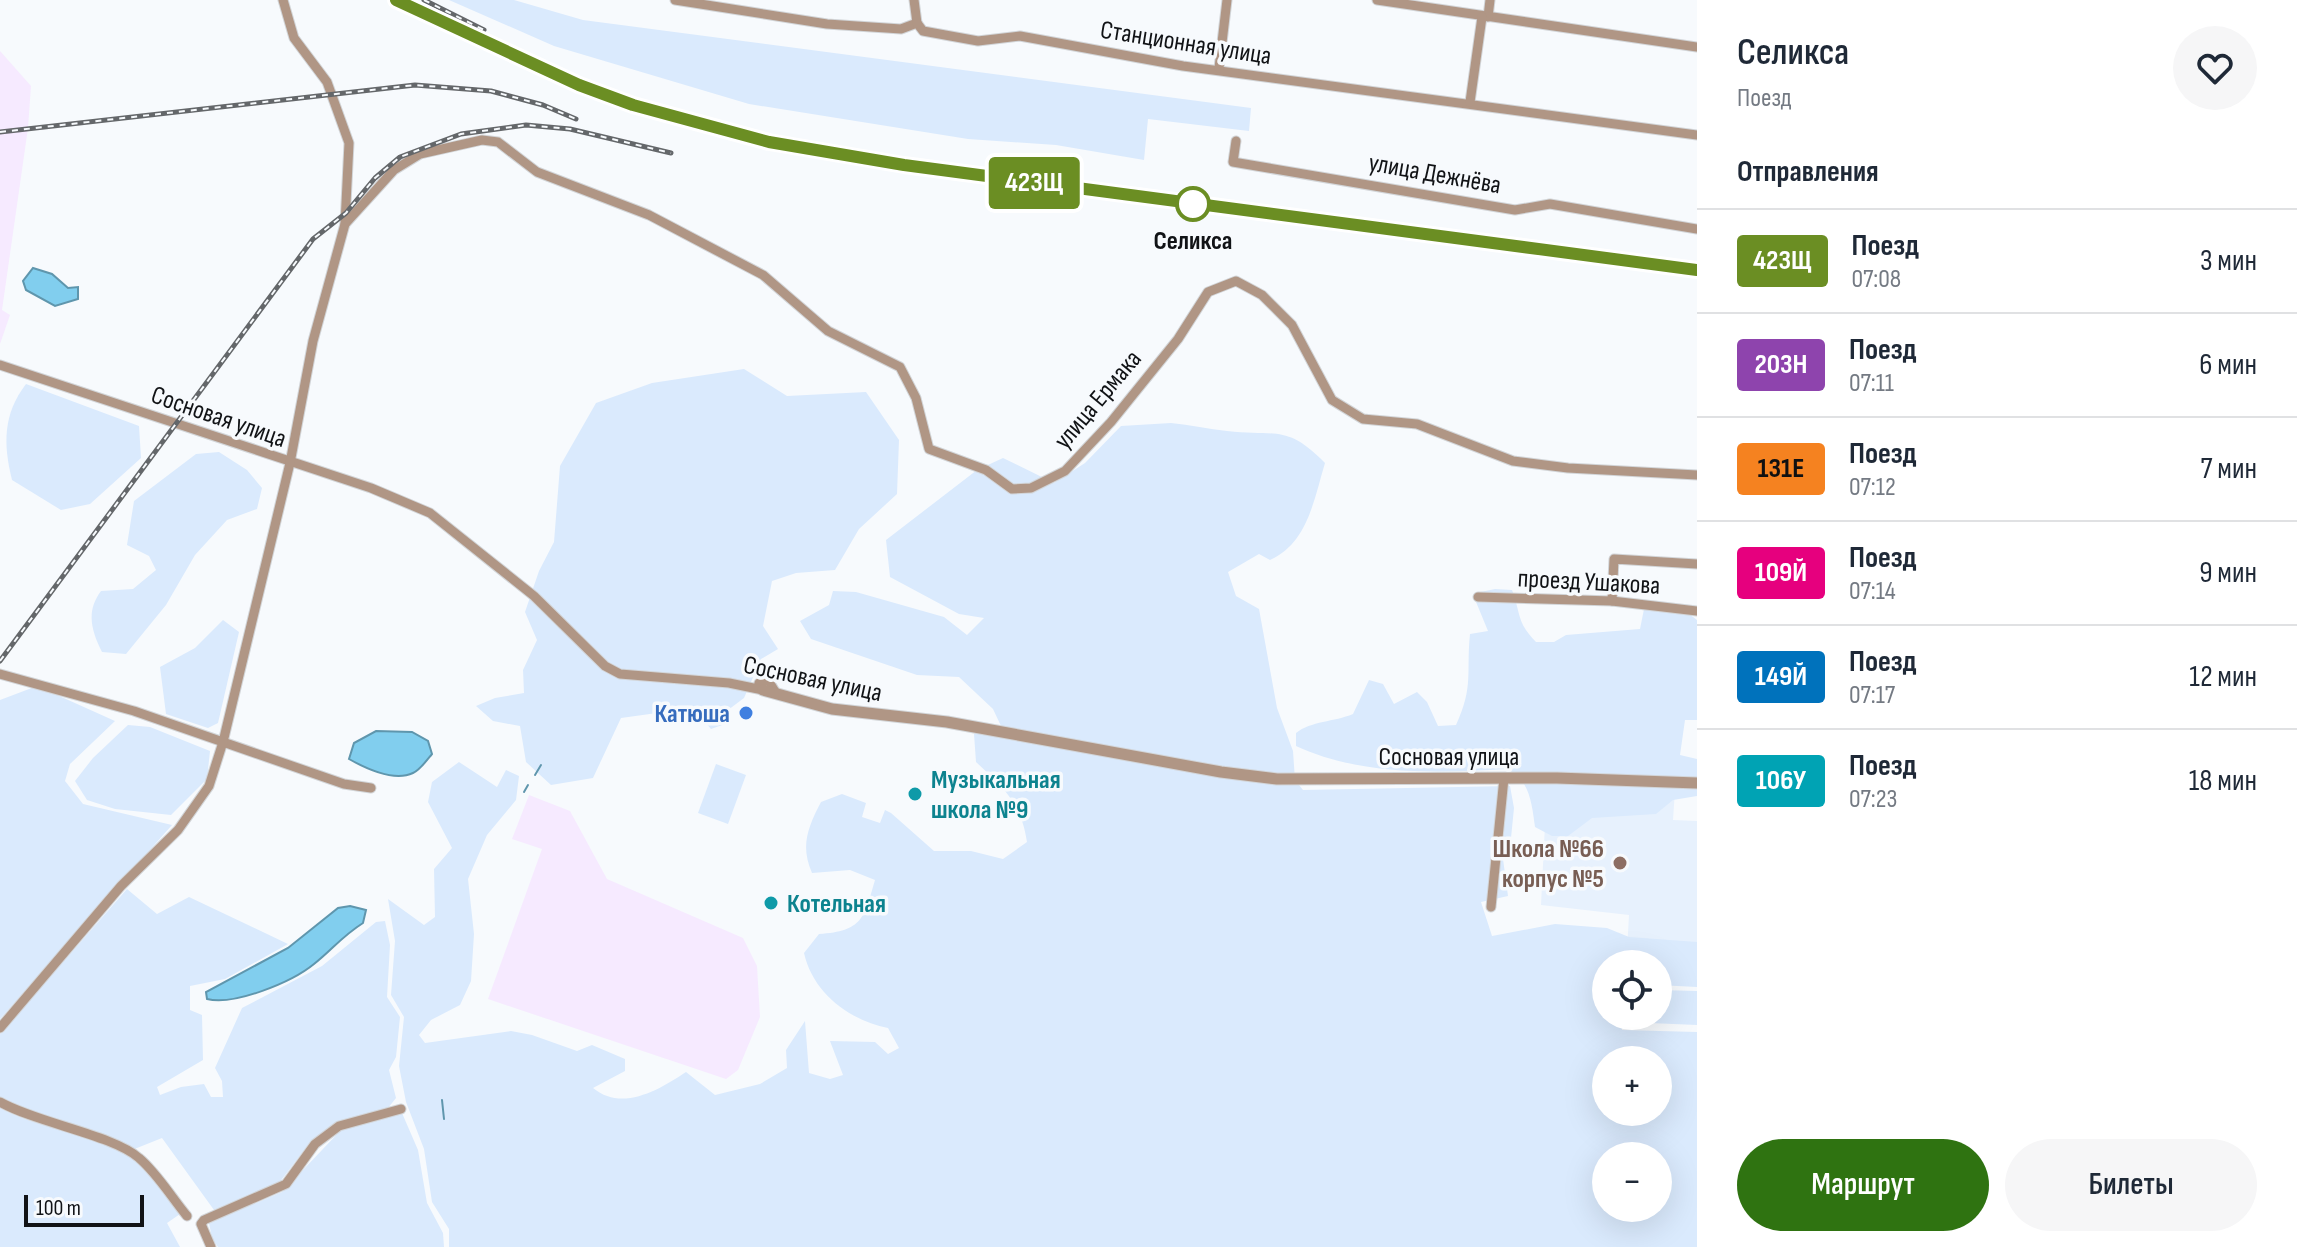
<!DOCTYPE html>
<html lang="ru">
<head>
<meta charset="utf-8">
<style>
	body { margin:0; font-family:"Sofia Sans Condensed",sans-serif; background:#f6f6f7; color:#1f2937; height:100vh; display:flex; flex-direction:column; font-size:30px; white-space:nowrap }
	* { box-sizing:border-box; margin:0 }
	p { font-size:26px; color:#747a83 }
	.icon { flex:none; width:44px; height:44px; fill:none; stroke:currentColor; stroke-width:2; stroke-linecap:round; stroke-linejoin:round }
	.map { position:relative; flex:1; overflow:hidden }
	.sheet { display:flex; flex-direction:column; background:#fff; width:600px }
	.sheet>* { flex:none }
	.badge { padding:0 16px; border-radius:6px; font-size:28px; line-height:52px }
	.buttons { position:absolute; left:1592px; top:950px; display:grid; gap:16px }
	.buttons a { display:grid; place-items:center; width:80px; height:80px; border-radius:50%; background:#fff; box-shadow:0 8px 32px #0002; font-size:40px }
	.scale { position:absolute; left:24px; bottom:20px; width:120px; box-sizing:border-box; padding-left:8px; border:4px solid #111316; border-top:0; font-size:22px; line-height:28px; white-space:nowrap; color:#111316; -webkit-text-stroke:6px #f7fafd; paint-order:stroke }
	.map>.badge { position:absolute; translate:-50% -50%; box-shadow:0 0 0 4px #fff }
	h2 { padding:0 40px; font-size:30px; line-height:72px }
	.round { display:grid; place-items:center; flex:none; width:84px; height:84px; border-radius:42px; background:#f6f6f7 }
	.overview { display:flex; align-items:center; justify-content:space-between; height:136px; padding:0 40px }
	h1 { font-size:38px; font-weight:600; line-height:60px }
	.primary-button { display:flex; gap:16px; margin-top:auto; padding:16px 40px }
	.primary-button a { flex:1; height:92px; border-radius:48px; background:#2f7311; color:#fff; font-size:32px; font-weight:600; line-height:92px; text-align:center }
	.primary-button a+a { background:#f6f6f7; color:#1f2937 }
	ul { padding:0; list-style:none }
	li { display:flex; align-items:center; gap:24px; height:104px; padding:0 40px; border-top:2px solid #e0e1e3 }
	li div { flex:1 }
	li b { display:block; font-size:30px }
	li em { font-style:normal }
	li .badge { min-width:88px; font-weight:700; text-align:center }
	main { display:flex; flex:1; min-height:0 }
	.map>svg:first-child { display:block }
</style>
</head>
<body>
<main>
<div class="map">
<svg width="1697" height="1247" viewBox="0 0 1697 1247">
	<rect width="100%" height="100%" fill="#f7fafd"/>
	<path fill="#e7f1fd" d="M 1547,784 L 1675,790 L 1673,820 L 1697,821 L 1697,958 L 1627,951 L 1629,915 L 1541,905 Z"/>
	<g fill="#f6eaff">
		<path d="M 0,51 L 31,86 L 28,128 L 2,310 L 10,315 L 0,344 Z"/>
		<path d="M 529,795 L 570,811 L 607,879 L 743,938 L 757,966 L 760,1017 L 738,1070 L 726,1079 L 488,999 L 542,849 L 512,839 Z"/>
	</g>
	<g fill="#daeafd" fill-rule="evenodd">
		<path d="M 449,0 L 514,0 L 583,20 L 1251,108 L 1249,131 L 1148,119 L 1144,160 L 1056,145 L 968,139 L 749,104 L 554,46 Z"/>
		<path d="M 744,369 L 787,396 L 866,392 L 899,440 L 897,494 L 859,529 L 835,570 L 796,573 L 772,581 L 763,626 L 778,649 L 761,659 L 744,698 L 728,710 L 728,723 L 711,729 L 693,708 L 621,718 L 593,778 L 551,785 L 526,762 L 520,726 L 493,721 L 476,706 L 495,698 L 524,693 L 523,670 L 537,640 L 525,612 L 539,571 L 554,542 L 560,466 L 596,403 L 652,383 Z"/>
		<path d="M 26,384 L 139,426 L 141,458 L 90,504 L 61,510 L 12,480 C 3,444 3,414 26,384 Z"/>
		<path d="M 1171,423 C 1190,425 1209,429 1227,431 C 1275,437 1286,423 1325,463 C 1314,499 1308,543 1270,560 L 1259,554 L 1228,572 L 1236,596 L 1259,609 L 1277,708 L 1293,751 L 1295,780 L 1303,790 L 1510,786 L 1514,808 L 1511,838 L 1503,859 L 1508,896 L 1481,902 L 1492,936 L 1555,924 L 1607,928 L 1629,937 L 1697,942 L 1697,987 L 1658,985 L 1658,964 L 1606,964 L 1606,1016 L 1622,1016 L 1622,1030 L 1697,1032 L 1697,1247 L 449,1247 L 449,1229 L 432,1202 L 424,1149 L 406,1102 L 399,1066 L 404,1017 L 391,995 L 395,941 L 388,899 L 424,925 L 435,917 L 434,869 L 452,848 L 428,802 L 432,782 L 459,762 L 497,787 L 506,770 L 519,776 L 516,800 L 487,835 L 468,879 L 474,934 L 471,981 L 460,1005 L 431,1020 L 419,1035 L 425,1043 L 511,1031 L 532,1035 L 577,1051 L 592,1045 L 625,1059 L 625,1071 L 593,1088 C 622,1112 659,1090 686,1072 L 715,1095 L 760,1084 L 787,1068 L 786,1050 L 805,1021 L 809,1073 L 830,1079 L 843,1075 L 830,1041 L 875,1042 L 888,1054 L 899,1048 L 888,1028 C 849,1020 813,993 804,953 L 819,934 C 863,931 864,918 875,880 L 850,870 L 812,873 C 800,846 808,827 821,802 L 842,794 L 866,803 L 862,817 L 880,823 L 885,810 L 891,813 L 934,851 L 971,851 L 1003,859 L 1027,842 C 1021,803 1004,788 976,762 L 974,734 L 1001,726 L 993,709 L 959,677 L 917,675 L 811,639 L 800,621 L 829,605 L 833,591 L 856,592 L 944,617 L 967,635 L 984,618 L 959,614 L 890,577 L 886,540 L 977,470 L 1003,458 L 1054,483 L 1085,463 L 1121,426 ZM 1606,1060 L 1658,1060 L 1658,1112 L 1606,1112 ZM 1606,1156 L 1658,1156 L 1658,1208 L 1606,1208 Z"/>
		<path d="M 219,452 L 247,470 L 262,488 L 257,509 L 227,520 L 195,555 L 166,605 L 126,654 L 102,652 C 91,630 86,611 101,591 L 133,589 L 156,570 L 149,556 L 127,545 L 134,501 L 196,454 Z"/>
		<path d="M 1495,589 L 1512,590 C 1521,613 1516,622 1536,642 L 1554,642 L 1566,635 L 1640,629 L 1644,609 L 1688,613 L 1697,620 L 1697,720 L 1685,720 L 1680,755 L 1697,759 L 1697,796 L 1673,800 L 1656,814 L 1592,818 L 1568,836 L 1552,836 L 1535,827 C 1532,805 1530,779 1507,769 C 1437,773 1361,776 1296,746 L 1296,733 C 1311,721 1334,722 1353,714 L 1369,680 L 1383,684 L 1394,704 L 1417,692 L 1427,702 L 1438,726 L 1456,725 C 1474,686 1466,673 1470,634 L 1488,631 L 1474,597 L 1476,593 Z"/>
		<path d="M 223,620 L 239,632 L 218,723 L 208,728 L 166,714 L 160,667 L 195,648 Z"/>
		<path d="M 37,686 L 115,721 L 70,764 L 65,781 L 83,804 L 172,825 L 0,1019 L 0,700 Z"/>
		<path d="M 128,725 L 150,727 L 210,751 L 207,779 L 171,815 L 115,809 L 87,800 L 75,781 L 93,758 Z"/>
		<path d="M 716,764 L 746,775 L 728,824 L 698,813 Z"/>
		<path d="M 127,889 L 157,914 L 189,897 L 288,944 L 225,979 L 190,986 L 190,1010 L 202,1015 L 203,1060 L 157,1087 L 160,1095 L 181,1087 L 204,1084 L 211,1097 L 223,1097 L 222,1081 L 215,1068 L 242,1008 L 322,966 L 376,922 L 385,921 L 390,945 L 387,997 L 400,1017 L 396,1057 L 389,1070 L 396,1098 L 388,1108 L 338,1123 L 308,1145 L 279,1183 L 214,1210 L 162,1138 L 132,1150 L 23,1110 L 0,1097 L 0,1034 Z"/>
		<path d="M 1658,990 L 1697,991 L 1697,1025 L 1626,1022 L 1627,1016 L 1658,1016 Z"/>
		<path d="M 0,1108 C 37,1129 108,1137 136,1160 C 153,1174 166,1197 180,1214 L 167,1223 L 180,1247 L 0,1247 Z"/>
		<path d="M 402,1113 L 418,1150 L 427,1203 L 443,1233 L 444,1247 L 218,1247 L 212,1238 L 209,1223 L 282,1192 L 342,1129 Z"/>
	</g>
	<g fill="#81ceee" stroke="#5f96ad" stroke-width="2">
		<path d="M 33,268 L 52,274 L 68,288 L 78,287 L 78,299 L 55,306 L 26,290 L 23,281 Z"/>
		<path d="M 376,731 L 412,732 L 428,741 L 432,754 C 427,760 420,770 413,773 C 394,782 365,768 349,759 L 354,743 Z"/>
		<path d="M 350,906 L 366,910 L 363,923 C 341,937 332,950 314,964 C 292,982 234,1006 207,999 L 206,992 L 288,948 L 338,908 Z"/>
	</g>
	<g fill="none" stroke-linecap="round" stroke-linejoin="round">
		<g stroke="#5f96ad" stroke-width="2">
			<path d="M 535,775 L 541,765"/>
			<path d="M 524,792 L 528,785"/>
			<path d="M 442,1100 L 444,1119"/>
		</g>
		<defs>
			<g id="minor">
				<path d="M 675,0 L 827,24 L 901,29 L 917,23 L 923,31 L 978,41 L 1020,36 L 1183,66 L 1697,135"/>
				<path d="M 914,0 L 917,23"/>
				<path d="M 1377,0 L 1697,47"/>
				<path d="M 1488,17 L 1490,0"/>
				<path d="M 1219,68 L 1227,0"/>
				<path d="M 1470,102 L 1482,17"/>
				<path d="M 1236,141 L 1233,162 L 1515,210 L 1550,204 L 1697,229"/>
				<path d="M 345,224 L 394,170 L 420,154 L 482,140 L 498,142 L 537,172 L 649,215 L 763,275 L 828,331 L 900,367 L 916,398 L 929,449 L 986,470 L 1012,489 L 1031,488 L 1065,471 L 1111,422 L 1178,339 L 1208,292 L 1236,281 L 1262,295 L 1292,325 L 1332,400 L 1363,419 L 1417,424 L 1513,461 L 1568,468 L 1697,475"/>
				<path d="M 0,365 L 371,488 L 430,513 L 534,596 L 605,666 L 620,674 L 729,683 L 763,690 L 759,683 L 768,680 L 776,693"/>
				<path d="M 1478,597 L 1612,601 L 1697,611"/>
				<path d="M 1612,601 L 1614,559 L 1697,564"/>
				<path d="M 0,674 L 134,711 L 344,784 L 371,788"/>
				<path d="M 1491,907 L 1504,778"/>
				<path d="M 0,1028 L 121,886 L 178,830 L 209,786 L 223,742 L 290,463 L 313,341 L 345,224 L 349,143 L 327,82 L 294,38 L 283,0"/>
				<path d="M 0,1102 C 37,1123 113,1135 139,1158 C 157,1173 172,1198 187,1216"/>
				<path d="M 211,1247 L 201,1224 L 204,1220 L 286,1184 L 315,1144 L 339,1126 L 401,1109"/>
			</g>
			<path id="tertiary" d="M 763,690 L 832,709 L 947,722 L 1221,772 L 1277,779 L 1557,778 L 1697,783"/>
		</defs>
		<use href="#minor" stroke="#d2d5d8" stroke-width="11"/>
		<use href="#tertiary" stroke="#d2d5d8" stroke-width="13"/>
		<use href="#minor" stroke="#b09685" stroke-width="9"/>
		<use href="#tertiary" stroke="#b09685" stroke-width="11"/>
		<defs>
			<g id="rail">
				<path d="M 396,0 L 579,85 L 633,105 L 769,142 L 904,165 L 1697,271"/>
				<path d="M 424,0 L 484,30"/>
				<path d="M 0,132 L 415,85 L 491,91 L 543,105 L 576,119"/>
				<path d="M 0,661 L 313,239 L 346,213 L 375,178 L 400,157 L 461,134 L 526,125 L 570,129 L 671,153"/>
			</g>
		</defs>
		<use href="#rail" stroke="#64676a" stroke-width="5"/>
		<use href="#rail" stroke="#f7fafd" stroke-width="2" stroke-dasharray="6" stroke-linecap="butt"/>
	</g>
	<g fill="none" stroke-linecap="round" stroke-linejoin="round">
		<defs>
			<path id="line" d="M 396,0 L 579,85 L 633,105 L 769,142 L 904,165 L 1697,270"/>
		</defs>
		<use href="#line" stroke="#fff" stroke-width="18"/>
		<use href="#line" stroke="#6b8e23" stroke-width="12"/>
	</g>
	<circle fill="#fff" stroke="#6b8e23" stroke-width="4" cx="1193" cy="204" r="16"/>
	<circle fill="#3f7fe0" stroke="#f7fafd" stroke-width="3" cx="746" cy="713" r="8"/>
	<g fill="#0f9aa8" stroke="#f7fafd" stroke-width="3">
		<circle cx="915" cy="794" r="8"/>
		<circle cx="771" cy="903" r="8"/>
	</g>
	<circle fill="#8d6e63" stroke="#f7fafd" stroke-width="3" cx="1620" cy="863" r="8"/>
	<g text-anchor="middle" stroke-width="7" stroke-linejoin="round" paint-order="stroke">
		<g font-size="26" fill="#111316" stroke="#f7fafd">
			<text transform="translate(1186 42) rotate(9)" y="9">Станционная улица</text>
			<text transform="translate(1435 173) rotate(10)" y="9">улица Дежнёва</text>
			<text transform="translate(1097 399) rotate(-50)" y="9">улица Ермака</text>
			<text transform="translate(219 416) rotate(19)" y="9">Сосновая улица</text>
			<text transform="translate(1589 581) rotate(3)" y="9">проезд Ушакова</text>
			<text transform="translate(813 678) rotate(12)" y="9">Сосновая улица</text>
			<text x="1449" y="765">Сосновая улица</text>
		</g>
		<g font-size="26" font-weight="bold" fill="#111316" stroke="#f7fafd">
			<text x="1193" y="249">Селикса</text>
		</g>
		<g font-size="26" font-weight="bold" fill="#366cbe" stroke="#f7fafd" text-anchor="end">
			<text x="730" y="722">Катюша</text>
		</g>
		<g font-size="26" font-weight="bold" fill="#0d838f" stroke="#f7fafd" text-anchor="start">
			<text x="931" y="788">Музыкальная<tspan x="931" dy="30">школа №9</tspan></text>
			<text x="787" y="912">Котельная</text>
		</g>
		<g font-size="26" font-weight="bold" fill="#785e54" stroke="#f7fafd" text-anchor="end">
			<text x="1604" y="857">Школа №66<tspan x="1604" dy="30">корпус №5</tspan></text>
		</g>
	</g>
</svg>
<div class="buttons">
<a><svg class="icon" aria-label="locate" viewBox="0 0 24 24"><circle cx="12" cy="12" r="6"/><path d="M12 2v4M12 18v4M2 12h4M18 12h4"/></svg></a>
<a>+</a>
<a>−</a>
</div>
<div class="scale">100 m</div>
<b class="badge" style="left:1034px;top:183px;background:#6b8e23;color:#fff">423Щ</b>
</div>
<section class="sheet">
<div class="overview"><div><h1>Селикса</h1><p>Поезд</p></div><a class="round"><svg class="icon" aria-label="heart" viewBox="0 0 24 24"><path d="M12 20l-8-8c-3-5 5-10 8-4 3-6 11-1 8 4z"/></svg></a></div>
<h2>Отправления</h2>
<ul>
<li><span class="badge" style="background:#6b8e23;color:#fff">423Щ</span><div><b>Поезд</b><p>07:08</p></div><em>3 мин</em></li>
<li><span class="badge" style="background:#8e44ad;color:#fff">203Н</span><div><b>Поезд</b><p>07:11</p></div><em>6 мин</em></li>
<li><span class="badge" style="background:#f58220;color:#111">131Е</span><div><b>Поезд</b><p>07:12</p></div><em>7 мин</em></li>
<li><span class="badge" style="background:#e6007e;color:#fff">109Й</span><div><b>Поезд</b><p>07:14</p></div><em>9 мин</em></li>
<li><span class="badge" style="background:#0072bc;color:#fff">149Й</span><div><b>Поезд</b><p>07:17</p></div><em>12 мин</em></li>
<li><span class="badge" style="background:#00a3b4;color:#fff">106У</span><div><b>Поезд</b><p>07:23</p></div><em>18 мин</em></li>
</ul>
<div class="primary-button"><a>Маршрут</a><a>Билеты</a></div>
</section>
</main>
</body>
</html>
